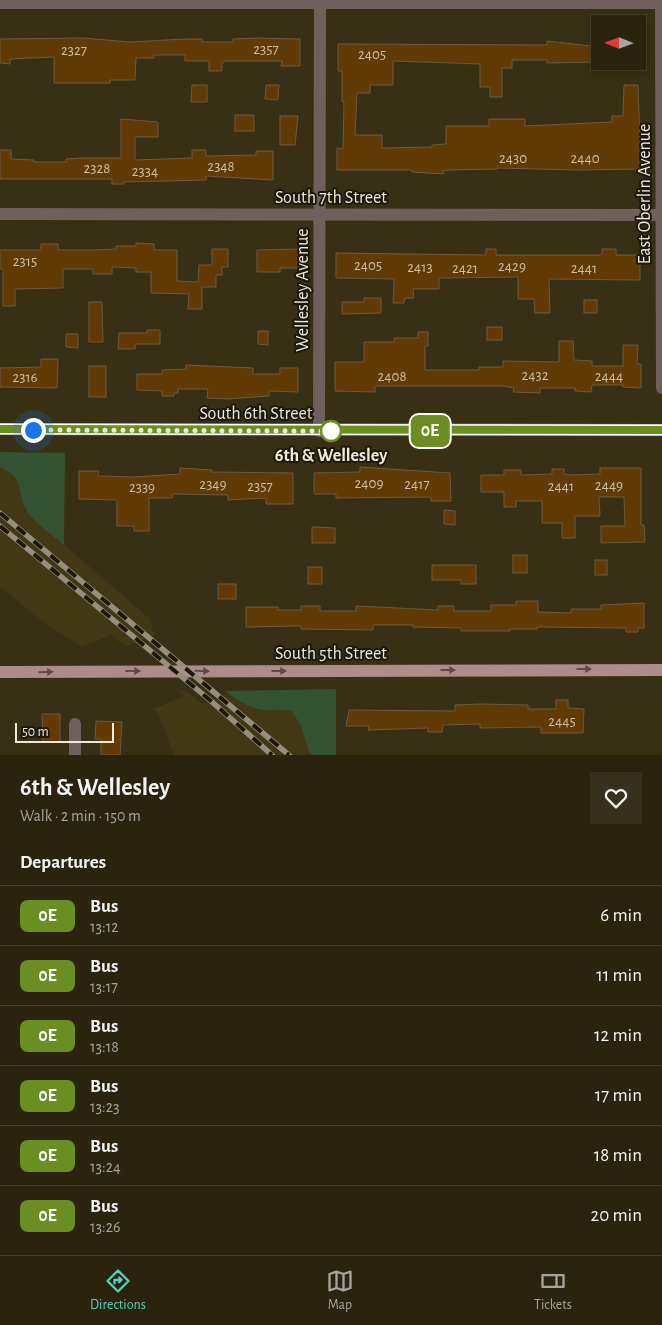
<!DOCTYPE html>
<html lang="en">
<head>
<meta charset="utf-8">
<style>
	body { margin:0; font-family:"Alegreya Sans",sans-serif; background:#36301d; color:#f1f3f6; height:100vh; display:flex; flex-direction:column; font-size:19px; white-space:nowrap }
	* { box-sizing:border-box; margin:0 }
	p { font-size:16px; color:#a5a49e }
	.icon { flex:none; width:28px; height:28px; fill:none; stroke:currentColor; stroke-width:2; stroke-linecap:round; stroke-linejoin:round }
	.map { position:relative; height:755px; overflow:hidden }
	.panel { display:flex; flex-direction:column; background:#2a240f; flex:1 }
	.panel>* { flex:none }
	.badge { padding:0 10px; border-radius:8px; font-size:18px; line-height:32px }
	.needle { width:32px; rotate:271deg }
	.controls { position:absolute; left:591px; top:15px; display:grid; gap:10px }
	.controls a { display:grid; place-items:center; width:55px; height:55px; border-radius:0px; background:#2a240f; box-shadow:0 2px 8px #0003,0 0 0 1px #46412f; font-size:25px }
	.scale { position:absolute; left:15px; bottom:12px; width:99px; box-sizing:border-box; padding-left:5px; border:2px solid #eeead9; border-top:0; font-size:14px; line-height:18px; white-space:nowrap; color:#eeead9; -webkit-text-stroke:4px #1c180c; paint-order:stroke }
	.you { position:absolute; width:25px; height:25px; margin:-12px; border:4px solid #fff; border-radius:50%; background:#1a73e8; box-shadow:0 0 0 8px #1a73e833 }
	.map>.badge { position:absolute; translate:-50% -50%; box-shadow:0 0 0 2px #fff }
	h2 { padding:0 20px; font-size:19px; line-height:45px }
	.round { display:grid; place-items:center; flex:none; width:52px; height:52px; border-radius:0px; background:#36301d }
	.overview { display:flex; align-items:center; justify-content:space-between; height:85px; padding:0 20px }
	h1 { font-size:24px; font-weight:600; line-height:38px }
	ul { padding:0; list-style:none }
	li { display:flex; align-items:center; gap:15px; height:60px; padding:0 20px; border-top:1px solid #46412f }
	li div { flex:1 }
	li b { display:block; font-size:19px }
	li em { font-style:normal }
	li .badge { min-width:55px; font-weight:700; text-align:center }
	.menu { display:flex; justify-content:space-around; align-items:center; height:70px; border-top:1px solid #46412f; background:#2a240f; font-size:14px; color:#a5a49e }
	.menu a { display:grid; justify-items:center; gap:2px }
	.menu .selected { color:#58cebf }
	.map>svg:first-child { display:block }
</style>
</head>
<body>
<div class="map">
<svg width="662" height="755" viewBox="0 0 662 755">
	<rect width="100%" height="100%" fill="#383014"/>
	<g fill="#423814">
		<path d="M 0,468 L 10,471 L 18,479 L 24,506 L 31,516 L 150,619 L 152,630 L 156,634 L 131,645 L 123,645 L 111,635 L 82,647 L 46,624 L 0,587 Z"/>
		<path d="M 178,691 L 186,691 L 203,704 L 229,694 L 237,700 L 265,710 L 278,709 L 291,711 L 301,725 L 309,751 L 313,755 L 174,755 L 158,714 L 153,709 L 184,696 Z"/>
	</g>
	<g fill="#345333">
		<path d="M 0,452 L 65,453 L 64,545 C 53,535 38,526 29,514 C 15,496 27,476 0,468 Z"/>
		<path d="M 336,689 L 336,755 L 313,755 L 309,752 L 301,725 L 291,711 C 282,709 276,710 267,710 C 251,710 237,700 225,691 Z"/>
	</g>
	<g fill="#613a05" stroke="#6e5841">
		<path d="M 83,38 L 130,42 L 185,39 L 202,39 L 202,42 L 233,42 L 233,39 L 258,38 L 300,39 L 300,66 L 281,66 L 282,61 L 226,61 L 222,63 L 222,71 L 209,71 L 209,61 L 185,61 L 185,55 L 154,55 L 154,58 L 136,58 L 135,80 L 110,80 L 110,83 L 54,83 L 54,57 L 10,59 L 10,64 L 0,63 L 0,39 Z"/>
		<path d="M 547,41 L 600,47 L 600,62 L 547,63 L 547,60 L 512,60 L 512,68 L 502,68 L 502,97 L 490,97 L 490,87 L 480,87 L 480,64 L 393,61 L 393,85 L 370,85 L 370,93 L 357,93 L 355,135 L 382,135 L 382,148 L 432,147 L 432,145 L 446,144 L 446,126 L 489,126 L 489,119 L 525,119 L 525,126 L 612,122 L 612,116 L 623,116 L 624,85 L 638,85 L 641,169 L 576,170 L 497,168 L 497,169 L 449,170 L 443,171 L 443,174 L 412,172 L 412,170 L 337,170 L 337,148 L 343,149 L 344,102 L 342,102 L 342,71 L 338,71 L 338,44 L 547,45 Z"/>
		<path d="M 192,85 L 207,85 L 207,102 L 191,102 Z"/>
		<path d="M 266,85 L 279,85 L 278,100 L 265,99 Z"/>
		<rect x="235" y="115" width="19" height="16"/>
		<path d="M 280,116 L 298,116 L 295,145 L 280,145 Z"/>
		<path d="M 121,119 L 158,122 L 158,137 L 135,137 L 135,160 L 192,158 L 192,150 L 206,150 L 206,156 L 256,155 L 256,151 L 273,151 L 273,180 L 206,176 L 206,180 L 124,182 L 124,184 L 112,184 L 112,179 L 0,179 L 0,150 L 11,150 L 11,159 L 34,160 L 34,162 L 66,162 L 66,159 L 80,158 L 121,158 Z"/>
		<path d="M 136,243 L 154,244 L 154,250 L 177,250 L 177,281 L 198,282 L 199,265 L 212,265 L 212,249 L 228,249 L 228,267 L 222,267 L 222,275 L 216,275 L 216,287 L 202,287 L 202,309 L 188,309 L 189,294 L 151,293 L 151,272 L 136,272 L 136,268 L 112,267 L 112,274 L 93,274 L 93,269 L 63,269 L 63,288 L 15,289 L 15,306 L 3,306 L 3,269 L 0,269 L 0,250 L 41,250 L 41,244 L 58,244 L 58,250 L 93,250 L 116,249 L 116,246 L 136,246 Z"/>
		<path d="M 300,249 L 300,268 L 280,268 L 280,272 L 257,272 L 257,250 Z"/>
		<path d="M 486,249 L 496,249 L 496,255 L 600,255 L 602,254 L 602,249 L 616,249 L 616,255 L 640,255 L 640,280 L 549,279 L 550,313 L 535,313 L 534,299 L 518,299 L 518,277 L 439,278 L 439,289 L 413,289 L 414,298 L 405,298 L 404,303 L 393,303 L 394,279 L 336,278 L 336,253 L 486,255 Z"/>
		<path d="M 364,298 L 381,298 L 381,313 L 342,314 L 342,302 L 364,302 Z"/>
		<rect x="584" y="300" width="13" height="13"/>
		<path d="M 89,302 L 102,302 L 103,342 L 89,342 Z"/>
		<rect x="487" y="327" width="15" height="13"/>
		<path d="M 147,330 L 160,330 L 160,344 L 135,344 L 135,349 L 118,349 L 119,333 L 147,333 Z"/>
		<path d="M 258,331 L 268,331 L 268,345 L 258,344 Z"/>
		<path d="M 418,332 L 428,332 L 428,346 L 425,346 L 425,370 L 479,370 L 479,367 L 503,367 L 503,361 L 559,362 L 559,341 L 573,341 L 574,360 L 592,361 L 592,366 L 623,366 L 623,345 L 638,345 L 637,364 L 641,364 L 641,388 L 623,387 L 623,385 L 592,385 L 591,392 L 575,391 L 575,388 L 540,388 L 540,393 L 513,392 L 514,388 L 503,386 L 375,386 L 375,392 L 335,391 L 335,362 L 364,362 L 364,342 L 394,342 L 394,338 L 418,338 Z"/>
		<path d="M 66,334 L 78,334 L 78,348 L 66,347 Z"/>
		<path d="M 41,359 L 58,359 L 57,388 L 0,387 L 0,368 L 41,367 Z"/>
		<path d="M 186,365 L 253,368 L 253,374 L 280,374 L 280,368 L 298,368 L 298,392 L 269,391 L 269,396 L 227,399 L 207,398 L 208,389 L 178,389 L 178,393 L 174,393 L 174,396 L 162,396 L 162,391 L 137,390 L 137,374 L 162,374 L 162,370 L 186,369 Z"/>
		<rect x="89" y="366" width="17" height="31"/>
		<path d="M 360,467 L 450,473 L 451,501 L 431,501 L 431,497 L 336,498 L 336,494 L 314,494 L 314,473 L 360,472 Z"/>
		<path d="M 180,468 L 212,470 L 211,472 L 293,473 L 293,504 L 266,504 L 266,498 L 228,500 L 228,495 L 173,494 L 172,498 L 149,498 L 149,531 L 134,531 L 134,526 L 117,526 L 117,500 L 79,499 L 79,471 L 99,471 L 98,476 L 134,477 L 180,474 Z"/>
		<path d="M 600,468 L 641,468 L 641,525 L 644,525 L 645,542 L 601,543 L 601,526 L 625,526 L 624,497 L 599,497 L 600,516 L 575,516 L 575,538 L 562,538 L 562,523 L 542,523 L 542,501 L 516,501 L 516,507 L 504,507 L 504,492 L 481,492 L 481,475 L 504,475 L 504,470 L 521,470 L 521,475 L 552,474 L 552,469 L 564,469 L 564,474 L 569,475 L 600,474 Z"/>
		<path d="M 444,510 L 455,511 L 455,525 L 444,524 Z"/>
		<path d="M 312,527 L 335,528 L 335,543 L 312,543 Z"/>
		<rect x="513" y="555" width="14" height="18"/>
		<rect x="595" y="560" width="12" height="15"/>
		<path d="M 432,565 L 476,565 L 476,584 L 461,584 L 461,580 L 432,580 Z"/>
		<rect x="308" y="567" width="14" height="17"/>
		<rect x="218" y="584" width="18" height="15"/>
		<path d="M 516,601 L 538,601 L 538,612 L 571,613 L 571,609 L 601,609 L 601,605 L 644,603 L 644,628 L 638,628 L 638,632 L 626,632 L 626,628 L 537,627 L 537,629 L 510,629 L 510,631 L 461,631 L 461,628 L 413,627 L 413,625 L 373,625 L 373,630 L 301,629 L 301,626 L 246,627 L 246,607 L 278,607 L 278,610 L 301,610 L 301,606 L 320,606 L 320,611 L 356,611 L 356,606 L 438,610 L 438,606 L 454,606 L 454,611 L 491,611 L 491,605 L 516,605 Z"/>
		<path d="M 556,700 L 568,700 L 568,708 L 584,709 L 583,733 L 541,733 L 541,727 L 480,728 L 480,724 L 443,725 L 442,732 L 428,732 L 428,728 L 368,730 L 369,726 L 346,726 L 349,710 L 455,711 L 455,705 L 481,704 L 528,705 L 528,709 L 556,709 Z"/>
		<path d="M 42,714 L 60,714 L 60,742 L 43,742 Z"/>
		<path d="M 96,721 L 122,722 L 120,755 L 101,755 L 101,739 L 95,739 Z"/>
	</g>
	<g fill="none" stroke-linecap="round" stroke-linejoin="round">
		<g stroke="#6f605d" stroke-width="12">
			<path d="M 661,0 L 662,388"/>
			<path d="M 0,3 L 662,3"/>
			<path d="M 0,214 L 662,215"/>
			<path d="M 319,431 L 320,0"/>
			<path d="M 75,724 L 75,755"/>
		</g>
		<g stroke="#ac8e88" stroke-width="12">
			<path d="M 0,429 L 662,430"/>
			<path d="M 0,672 L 662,670"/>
		</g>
		<defs>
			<g id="rail">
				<path d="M 0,513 L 289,755"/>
				<path d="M 0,526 L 211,701 L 272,755"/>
			</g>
		</defs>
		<use href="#rail" stroke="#96907a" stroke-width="5.5"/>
		<use href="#rail" stroke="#1c180c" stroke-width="4" stroke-dasharray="11" stroke-linecap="butt"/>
	</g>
	<defs><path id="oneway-solid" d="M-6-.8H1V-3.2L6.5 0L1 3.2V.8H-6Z" transform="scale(1.25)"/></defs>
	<g fill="#5d4d44">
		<use href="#oneway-solid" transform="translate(584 669)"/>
		<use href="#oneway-solid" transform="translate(448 670)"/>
		<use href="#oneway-solid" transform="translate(133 671)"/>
		<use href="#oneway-solid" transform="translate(202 671) rotate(1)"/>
		<use href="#oneway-solid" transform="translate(279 671)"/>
		<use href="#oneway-solid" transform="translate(46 672) rotate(-1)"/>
	</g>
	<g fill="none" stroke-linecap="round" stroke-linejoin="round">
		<defs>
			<path id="line" d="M 0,429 L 662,430"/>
		</defs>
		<use href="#line" stroke="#fff" stroke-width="11"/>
		<use href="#line" stroke="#6b8e23" stroke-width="8"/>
		<path stroke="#eeead9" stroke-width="5" stroke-dasharray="0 9" d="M 33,430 L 331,431"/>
	</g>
	<circle fill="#fff" stroke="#6b8e23" stroke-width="2.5" cx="331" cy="431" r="10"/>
	<g text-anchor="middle" stroke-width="4" stroke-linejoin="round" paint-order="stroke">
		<g font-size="15" fill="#cbbea4">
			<text x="266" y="54">2357</text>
			<text x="74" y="55">2327</text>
			<text x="372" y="59">2405</text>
			<text x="513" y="163">2430</text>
			<text x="585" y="163">2440</text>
			<text x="221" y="171">2348</text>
			<text x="97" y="173">2328</text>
			<text x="145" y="176">2334</text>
			<text x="25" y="266">2315</text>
			<text x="368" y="270">2405</text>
			<text x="512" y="271">2429</text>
			<text x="420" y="272">2413</text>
			<text x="465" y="273">2421</text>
			<text x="584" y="273">2441</text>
			<text x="535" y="380">2432</text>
			<text x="392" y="381">2408</text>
			<text x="609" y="381">2444</text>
			<text x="25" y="382">2316</text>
			<text x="369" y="488">2409</text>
			<text x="213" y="489">2349</text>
			<text x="417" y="489">2417</text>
			<text x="609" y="490">2449</text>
			<text x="260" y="491">2357</text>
			<text x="561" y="491">2441</text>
			<text x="142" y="492">2339</text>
			<text x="562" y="726">2445</text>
		</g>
		<g font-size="18" fill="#eeead9" stroke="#1c180c">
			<text transform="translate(644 194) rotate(-90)" y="6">East Oberlin Avenue</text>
			<text x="331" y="203">South 7th Street</text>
			<text transform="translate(302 290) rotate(-90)" y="6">Wellesley Avenue</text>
			<text x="256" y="419">South 6th Street</text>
			<text x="331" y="659">South 5th Street</text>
		</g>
		<g font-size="18" font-weight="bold" fill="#eeead9" stroke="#1c180c">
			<text x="331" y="461">6th &amp; Wellesley</text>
		</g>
	</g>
</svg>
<div class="controls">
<a><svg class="needle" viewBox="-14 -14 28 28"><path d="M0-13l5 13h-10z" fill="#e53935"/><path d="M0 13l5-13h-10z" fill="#a5a49e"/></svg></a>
</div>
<div class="scale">50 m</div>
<div class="you" style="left:33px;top:430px"></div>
<b class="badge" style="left:430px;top:431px;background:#6b8e23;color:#fff">0E</b>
</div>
<section class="panel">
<div class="overview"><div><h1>6th &amp; Wellesley</h1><p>Walk · 2 min · 150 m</p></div><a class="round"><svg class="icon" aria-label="heart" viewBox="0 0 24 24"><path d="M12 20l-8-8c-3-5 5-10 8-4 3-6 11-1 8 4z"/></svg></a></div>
<h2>Departures</h2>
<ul>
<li><span class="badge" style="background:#6b8e23;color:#fff">0E</span><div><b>Bus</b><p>13:12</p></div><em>6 min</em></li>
<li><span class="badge" style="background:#6b8e23;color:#fff">0E</span><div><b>Bus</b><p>13:17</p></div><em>11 min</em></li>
<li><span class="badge" style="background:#6b8e23;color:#fff">0E</span><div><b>Bus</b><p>13:18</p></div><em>12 min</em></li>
<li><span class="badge" style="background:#6b8e23;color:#fff">0E</span><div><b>Bus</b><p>13:23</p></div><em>17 min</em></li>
<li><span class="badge" style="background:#6b8e23;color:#fff">0E</span><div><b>Bus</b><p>13:24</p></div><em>18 min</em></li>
<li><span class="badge" style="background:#6b8e23;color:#fff">0E</span><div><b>Bus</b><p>13:26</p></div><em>20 min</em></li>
</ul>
</section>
<nav class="menu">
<a class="selected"><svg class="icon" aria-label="directions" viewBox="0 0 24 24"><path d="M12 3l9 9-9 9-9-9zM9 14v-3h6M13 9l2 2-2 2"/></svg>Directions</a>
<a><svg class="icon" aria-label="map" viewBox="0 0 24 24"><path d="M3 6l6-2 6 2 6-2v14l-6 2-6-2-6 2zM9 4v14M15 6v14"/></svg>Map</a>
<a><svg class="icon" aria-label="tickets" viewBox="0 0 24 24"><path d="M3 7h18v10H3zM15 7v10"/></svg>Tickets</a>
</nav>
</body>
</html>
